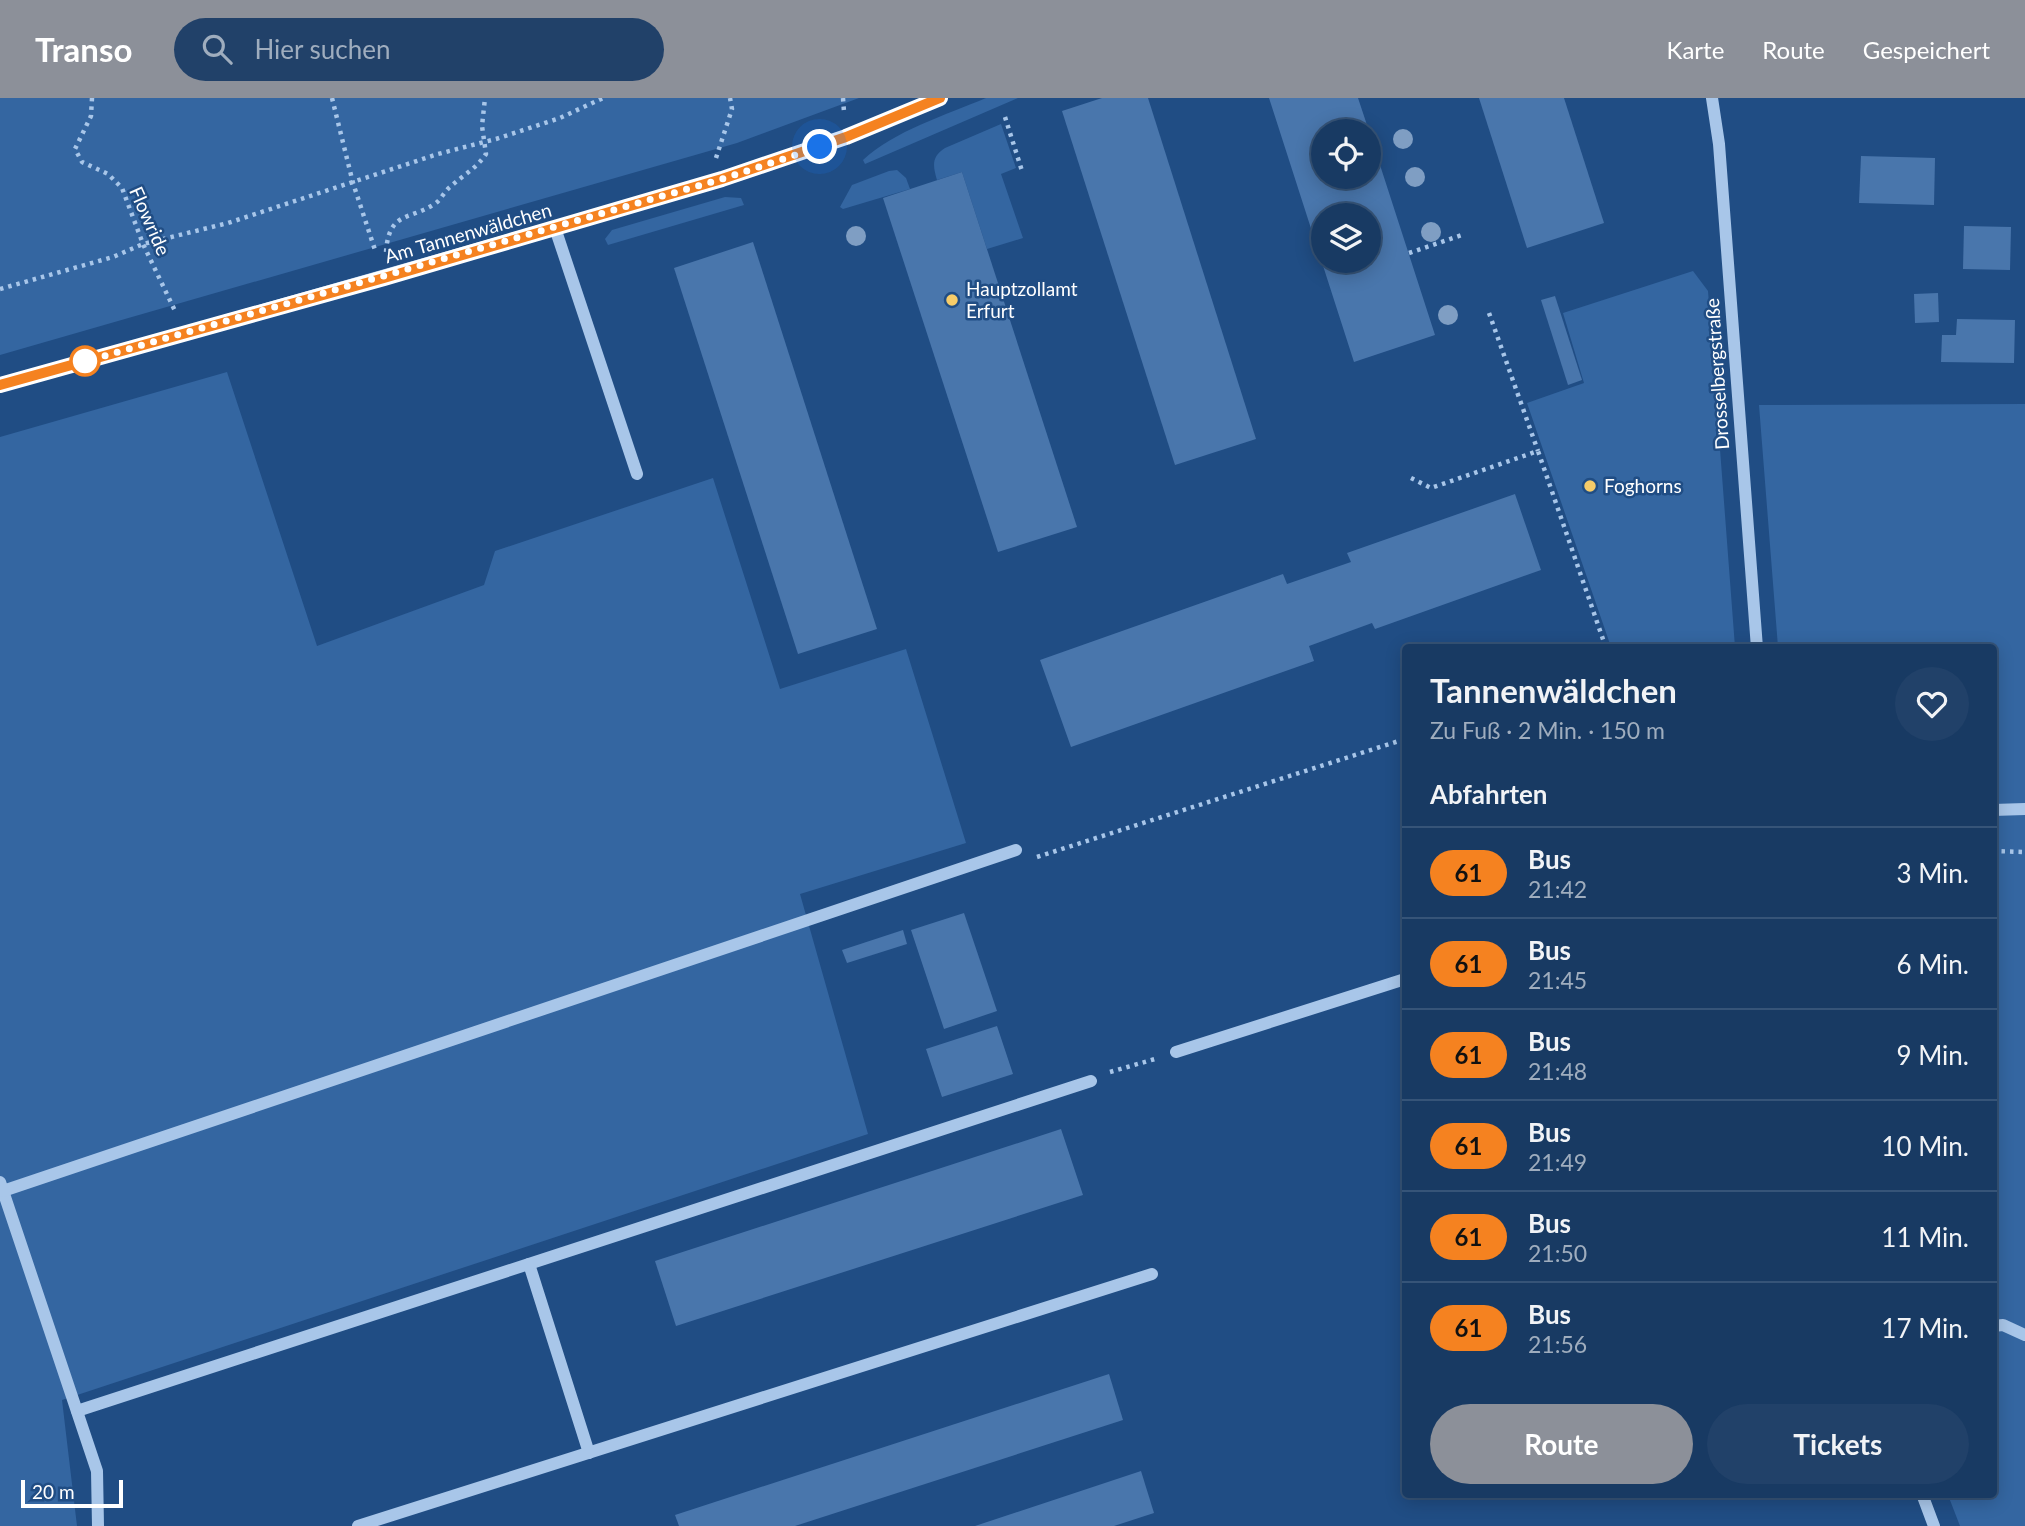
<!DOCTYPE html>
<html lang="de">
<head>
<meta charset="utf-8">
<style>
	body { margin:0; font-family:Lato,sans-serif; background:#214169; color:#f1f3f6; height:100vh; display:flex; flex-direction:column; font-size:26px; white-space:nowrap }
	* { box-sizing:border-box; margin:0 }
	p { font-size:23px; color:#9fadbe }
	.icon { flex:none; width:38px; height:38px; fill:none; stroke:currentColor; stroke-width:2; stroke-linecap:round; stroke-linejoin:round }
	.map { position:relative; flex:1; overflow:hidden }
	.sheet { position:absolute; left:1402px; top:546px; width:595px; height:854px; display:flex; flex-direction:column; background:#183a63; border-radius:7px; box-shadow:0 4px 18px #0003,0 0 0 2px #365478 }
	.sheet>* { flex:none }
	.badge { padding:0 14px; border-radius:23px; font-size:24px; line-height:46px }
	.tools { position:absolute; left:1311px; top:21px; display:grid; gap:14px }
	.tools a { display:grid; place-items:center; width:70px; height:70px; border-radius:50%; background:#183a63; box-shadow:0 4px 18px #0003,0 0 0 2px #365478; font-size:35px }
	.scale { position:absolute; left:21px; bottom:18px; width:102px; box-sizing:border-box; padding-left:7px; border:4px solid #fff; border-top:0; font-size:19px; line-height:24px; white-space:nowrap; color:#fff; -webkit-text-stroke:5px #204d84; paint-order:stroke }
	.you { position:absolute; width:35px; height:35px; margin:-18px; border:5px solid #fff; border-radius:50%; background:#1a73e8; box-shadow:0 0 0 10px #1a73e833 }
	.map>.badge { position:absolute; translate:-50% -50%; box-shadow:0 0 0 4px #fff }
	h2 { padding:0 28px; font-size:26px; line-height:63px }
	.round { display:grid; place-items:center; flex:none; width:74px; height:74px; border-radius:37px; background:#214169 }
	.overview { display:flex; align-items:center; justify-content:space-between; height:119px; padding:0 28px }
	h1 { font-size:33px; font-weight:700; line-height:52px }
	.primary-button { display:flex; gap:14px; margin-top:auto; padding:14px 28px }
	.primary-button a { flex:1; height:80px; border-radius:42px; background:#8c9099; color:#fff; font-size:28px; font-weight:700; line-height:80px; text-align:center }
	.primary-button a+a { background:#214169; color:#f1f3f6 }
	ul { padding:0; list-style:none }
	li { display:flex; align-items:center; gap:21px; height:91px; padding:0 28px; border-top:2px solid #365478 }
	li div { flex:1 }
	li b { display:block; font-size:26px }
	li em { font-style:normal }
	li .badge { min-width:77px; font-weight:700; text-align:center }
	header { display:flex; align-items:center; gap:42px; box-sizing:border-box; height:98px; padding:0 35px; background:#8c9099; color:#fff }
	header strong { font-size:33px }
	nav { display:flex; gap:38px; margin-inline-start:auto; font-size:24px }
	.search { width:490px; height:63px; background:#214169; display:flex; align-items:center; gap:18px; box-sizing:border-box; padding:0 24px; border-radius:38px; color:#9fadbe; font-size:26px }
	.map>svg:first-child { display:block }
</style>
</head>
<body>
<header>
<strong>Transo</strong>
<div class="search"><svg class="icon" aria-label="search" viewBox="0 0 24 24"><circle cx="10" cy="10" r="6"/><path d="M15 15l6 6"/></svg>Hier suchen</div>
<nav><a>Karte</a><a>Route</a><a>Gespeichert</a></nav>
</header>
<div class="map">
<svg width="2025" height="1428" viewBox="0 0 2025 1428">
	<rect width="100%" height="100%" fill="#204d84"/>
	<g fill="#3466a1">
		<path d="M 0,0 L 859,0 L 737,45 L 0,257 Z"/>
		<path d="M 986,0 L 1018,0 L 865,66 L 863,62 C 894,33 946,17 986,0 Z"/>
		<path d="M 1001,26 L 1016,70 L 1001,76 L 1023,140 L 987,151 L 962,74 L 937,82 C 933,68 931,59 945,50 Z"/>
		<path d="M 897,72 L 906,80 L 910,91 L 843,111 L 840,109 L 852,87 L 889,73 Z"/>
		<path d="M 725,99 L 741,100 L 744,107 L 608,147 L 605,141 L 612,132 Z"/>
		<path d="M 1693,173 L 1708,193 L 1735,549 L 1611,549 L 1527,305 L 1584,285 L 1563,215 Z"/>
		<path d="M 227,274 L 317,548 L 484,487 L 495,453 L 713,380 L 780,591 L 906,551 L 966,745 L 800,796 L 868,1036 L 62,1302 L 77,1428 L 0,1428 L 0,339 Z"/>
		<path d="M 2025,306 L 2025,1428 L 1960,1428 L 1948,1397 L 1993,1396 L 1993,550 L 1778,549 L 1759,307 Z"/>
	</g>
	<g fill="#4976ac" fill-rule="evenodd">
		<path d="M 1102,0 L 1148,0 L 1256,341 L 1175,367 L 1062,13 Z"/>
		<path d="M 1269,0 L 1358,0 L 1369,33 L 1323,33 L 1323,79 L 1368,79 L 1369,33 L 1435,237 L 1354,264 ZM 1323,117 L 1368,117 L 1368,163 L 1323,163 Z"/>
		<path d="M 1479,0 L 1564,0 L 1604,125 L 1527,150 Z"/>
		<path d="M 1861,58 L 1935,60 L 1934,107 L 1859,105 Z"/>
		<path d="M 962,74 L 1077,429 L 998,454 L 883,100 Z"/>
		<path d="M 1964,128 L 2011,129 L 2010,172 L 1963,171 Z"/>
		<path d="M 753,144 L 877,531 L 798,556 L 674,170 Z"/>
		<path d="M 1938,195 L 1939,224 L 1915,225 L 1914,196 Z"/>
		<path d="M 1555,198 L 1582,282 L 1568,287 L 1541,202 Z"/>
		<path d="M 1957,221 L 2015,222 L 2014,265 L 1941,264 L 1942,237 L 1956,237 Z"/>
		<path d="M 1515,396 L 1541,472 L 1375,531 L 1372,525 L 1309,548 L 1314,563 L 1071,649 L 1040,562 L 1283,476 L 1287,486 L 1351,464 L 1347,455 Z"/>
		<path d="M 964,815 L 997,913 L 944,931 L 911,832 Z"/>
		<path d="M 903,832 L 907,846 L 847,865 L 842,852 Z"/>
		<path d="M 997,928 L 1013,976 L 942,999 L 926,951 Z"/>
		<path d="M 1061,1031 L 1083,1097 L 676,1228 L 655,1163 Z"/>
		<path d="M 1109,1276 L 1123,1322 L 795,1428 L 679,1428 L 675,1417 Z"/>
		<path d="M 1141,1373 L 1154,1415 L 1114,1428 L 975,1428 Z"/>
	</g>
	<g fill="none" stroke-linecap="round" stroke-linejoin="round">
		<g stroke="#a8c6e9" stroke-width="4.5" stroke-dasharray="3.5 5" stroke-linecap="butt">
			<path d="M 92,0 L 91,18 L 75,51 L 82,64 L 108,76 L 122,90 L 143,146 L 176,215"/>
			<path d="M 332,0 L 353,85 L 376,155"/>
			<path d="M 843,0 L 844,14"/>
			<path d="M 1005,19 L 1022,73"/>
			<path d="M 716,60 L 732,11 L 730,0"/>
			<path d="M 386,154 C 389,112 410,123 436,105 C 441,101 445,93 450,89 C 463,77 476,71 486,56 L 482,28 L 485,0"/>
			<path d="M 1409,155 L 1462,137"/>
			<path d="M 0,191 L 113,159 L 143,146 L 228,125 L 438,56 L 496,41 L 560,20 L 603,0"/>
			<path d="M 1489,215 L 1538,353"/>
			<path d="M 1411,380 L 1431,390 L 1538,353 L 1606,550"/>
			<path d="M 1993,753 L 2025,754"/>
			<path d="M 1037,759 L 1405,641"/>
			<path d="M 1110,974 L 1155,961"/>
		</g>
		<g stroke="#a8c6e9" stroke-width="12">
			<path d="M 1712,0 L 1719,46 L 1757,550"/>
			<path d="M 555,130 L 637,376"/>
			<path d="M 0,287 L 722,81 L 846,39 L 940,0"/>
			<path d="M 1993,712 L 2025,711"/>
			<path d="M 1176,954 L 1405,881"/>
			<path d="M 0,1084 L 97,1373 L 98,1428"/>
			<path d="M 3,1093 L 1016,752"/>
			<path d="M 529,1166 L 589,1355"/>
			<path d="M 1993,1228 L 2003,1227 L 2025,1237"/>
			<path d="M 77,1313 L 1091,983"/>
			<path d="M 1922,1396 L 1934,1428"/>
			<path d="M 358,1428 L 1152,1176"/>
		</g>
	</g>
	<g fill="#7f9ec3">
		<circle cx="1403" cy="41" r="10"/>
		<circle cx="1415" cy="79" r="10"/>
		<circle cx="1431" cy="134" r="10"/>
		<circle cx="856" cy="138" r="10"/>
		<circle cx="1448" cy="217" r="10"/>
	</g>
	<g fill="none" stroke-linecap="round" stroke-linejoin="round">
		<defs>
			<path id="line" d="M 0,287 L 384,180 L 722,81 L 846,39 L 940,0"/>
		</defs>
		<use href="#line" stroke="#fff" stroke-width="16"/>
		<use href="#line" stroke="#f58220" stroke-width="10"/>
		<path stroke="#fff" stroke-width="7" stroke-dasharray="0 12.6" d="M 85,263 L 83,264 L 722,81 L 820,49"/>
	</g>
	<g fill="#f6cc69" stroke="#204d84" stroke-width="2.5">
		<circle cx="952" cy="202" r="7"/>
		<circle cx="1590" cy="388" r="7"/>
	</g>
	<circle fill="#fff" stroke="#f58220" stroke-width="3.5" cx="85" cy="263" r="14"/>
	<g text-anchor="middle" stroke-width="5" stroke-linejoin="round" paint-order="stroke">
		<g font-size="19" fill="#fff" stroke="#204d84">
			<text transform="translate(150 123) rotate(66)" y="7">Flowride</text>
			<text transform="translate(468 135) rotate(-16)" y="7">Am Tannenwäldchen</text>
			<text transform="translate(1717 276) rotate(-94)" y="7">Drosselbergstraße</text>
		</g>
		<g font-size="19" fill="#fff" stroke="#204d84" text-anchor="start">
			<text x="966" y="198">Hauptzollamt<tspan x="966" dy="22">Erfurt</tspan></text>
			<text x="1604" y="395">Foghorns</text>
		</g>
	</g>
</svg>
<div class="tools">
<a><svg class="icon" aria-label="locate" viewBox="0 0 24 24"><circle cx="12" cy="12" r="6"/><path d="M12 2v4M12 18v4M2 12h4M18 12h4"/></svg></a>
<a><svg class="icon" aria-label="layers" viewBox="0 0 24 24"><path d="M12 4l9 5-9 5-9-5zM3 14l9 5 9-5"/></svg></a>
</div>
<div class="scale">20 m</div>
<div class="you" style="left:820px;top:49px"></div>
<section class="sheet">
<div class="overview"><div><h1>Tannenwäldchen</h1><p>Zu Fuß · 2 Min. · 150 m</p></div><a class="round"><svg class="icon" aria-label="heart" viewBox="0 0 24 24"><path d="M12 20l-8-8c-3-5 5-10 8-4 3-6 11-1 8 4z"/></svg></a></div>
<h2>Abfahrten</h2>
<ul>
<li><span class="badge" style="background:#f58220;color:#111">61</span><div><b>Bus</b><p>21:42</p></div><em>3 Min.</em></li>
<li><span class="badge" style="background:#f58220;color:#111">61</span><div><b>Bus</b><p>21:45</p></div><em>6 Min.</em></li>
<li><span class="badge" style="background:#f58220;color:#111">61</span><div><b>Bus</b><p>21:48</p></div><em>9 Min.</em></li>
<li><span class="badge" style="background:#f58220;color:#111">61</span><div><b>Bus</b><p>21:49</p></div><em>10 Min.</em></li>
<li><span class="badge" style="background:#f58220;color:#111">61</span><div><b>Bus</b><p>21:50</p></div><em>11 Min.</em></li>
<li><span class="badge" style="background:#f58220;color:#111">61</span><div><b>Bus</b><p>21:56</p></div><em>17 Min.</em></li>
</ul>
<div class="primary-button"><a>Route</a><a>Tickets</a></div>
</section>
</div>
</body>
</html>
